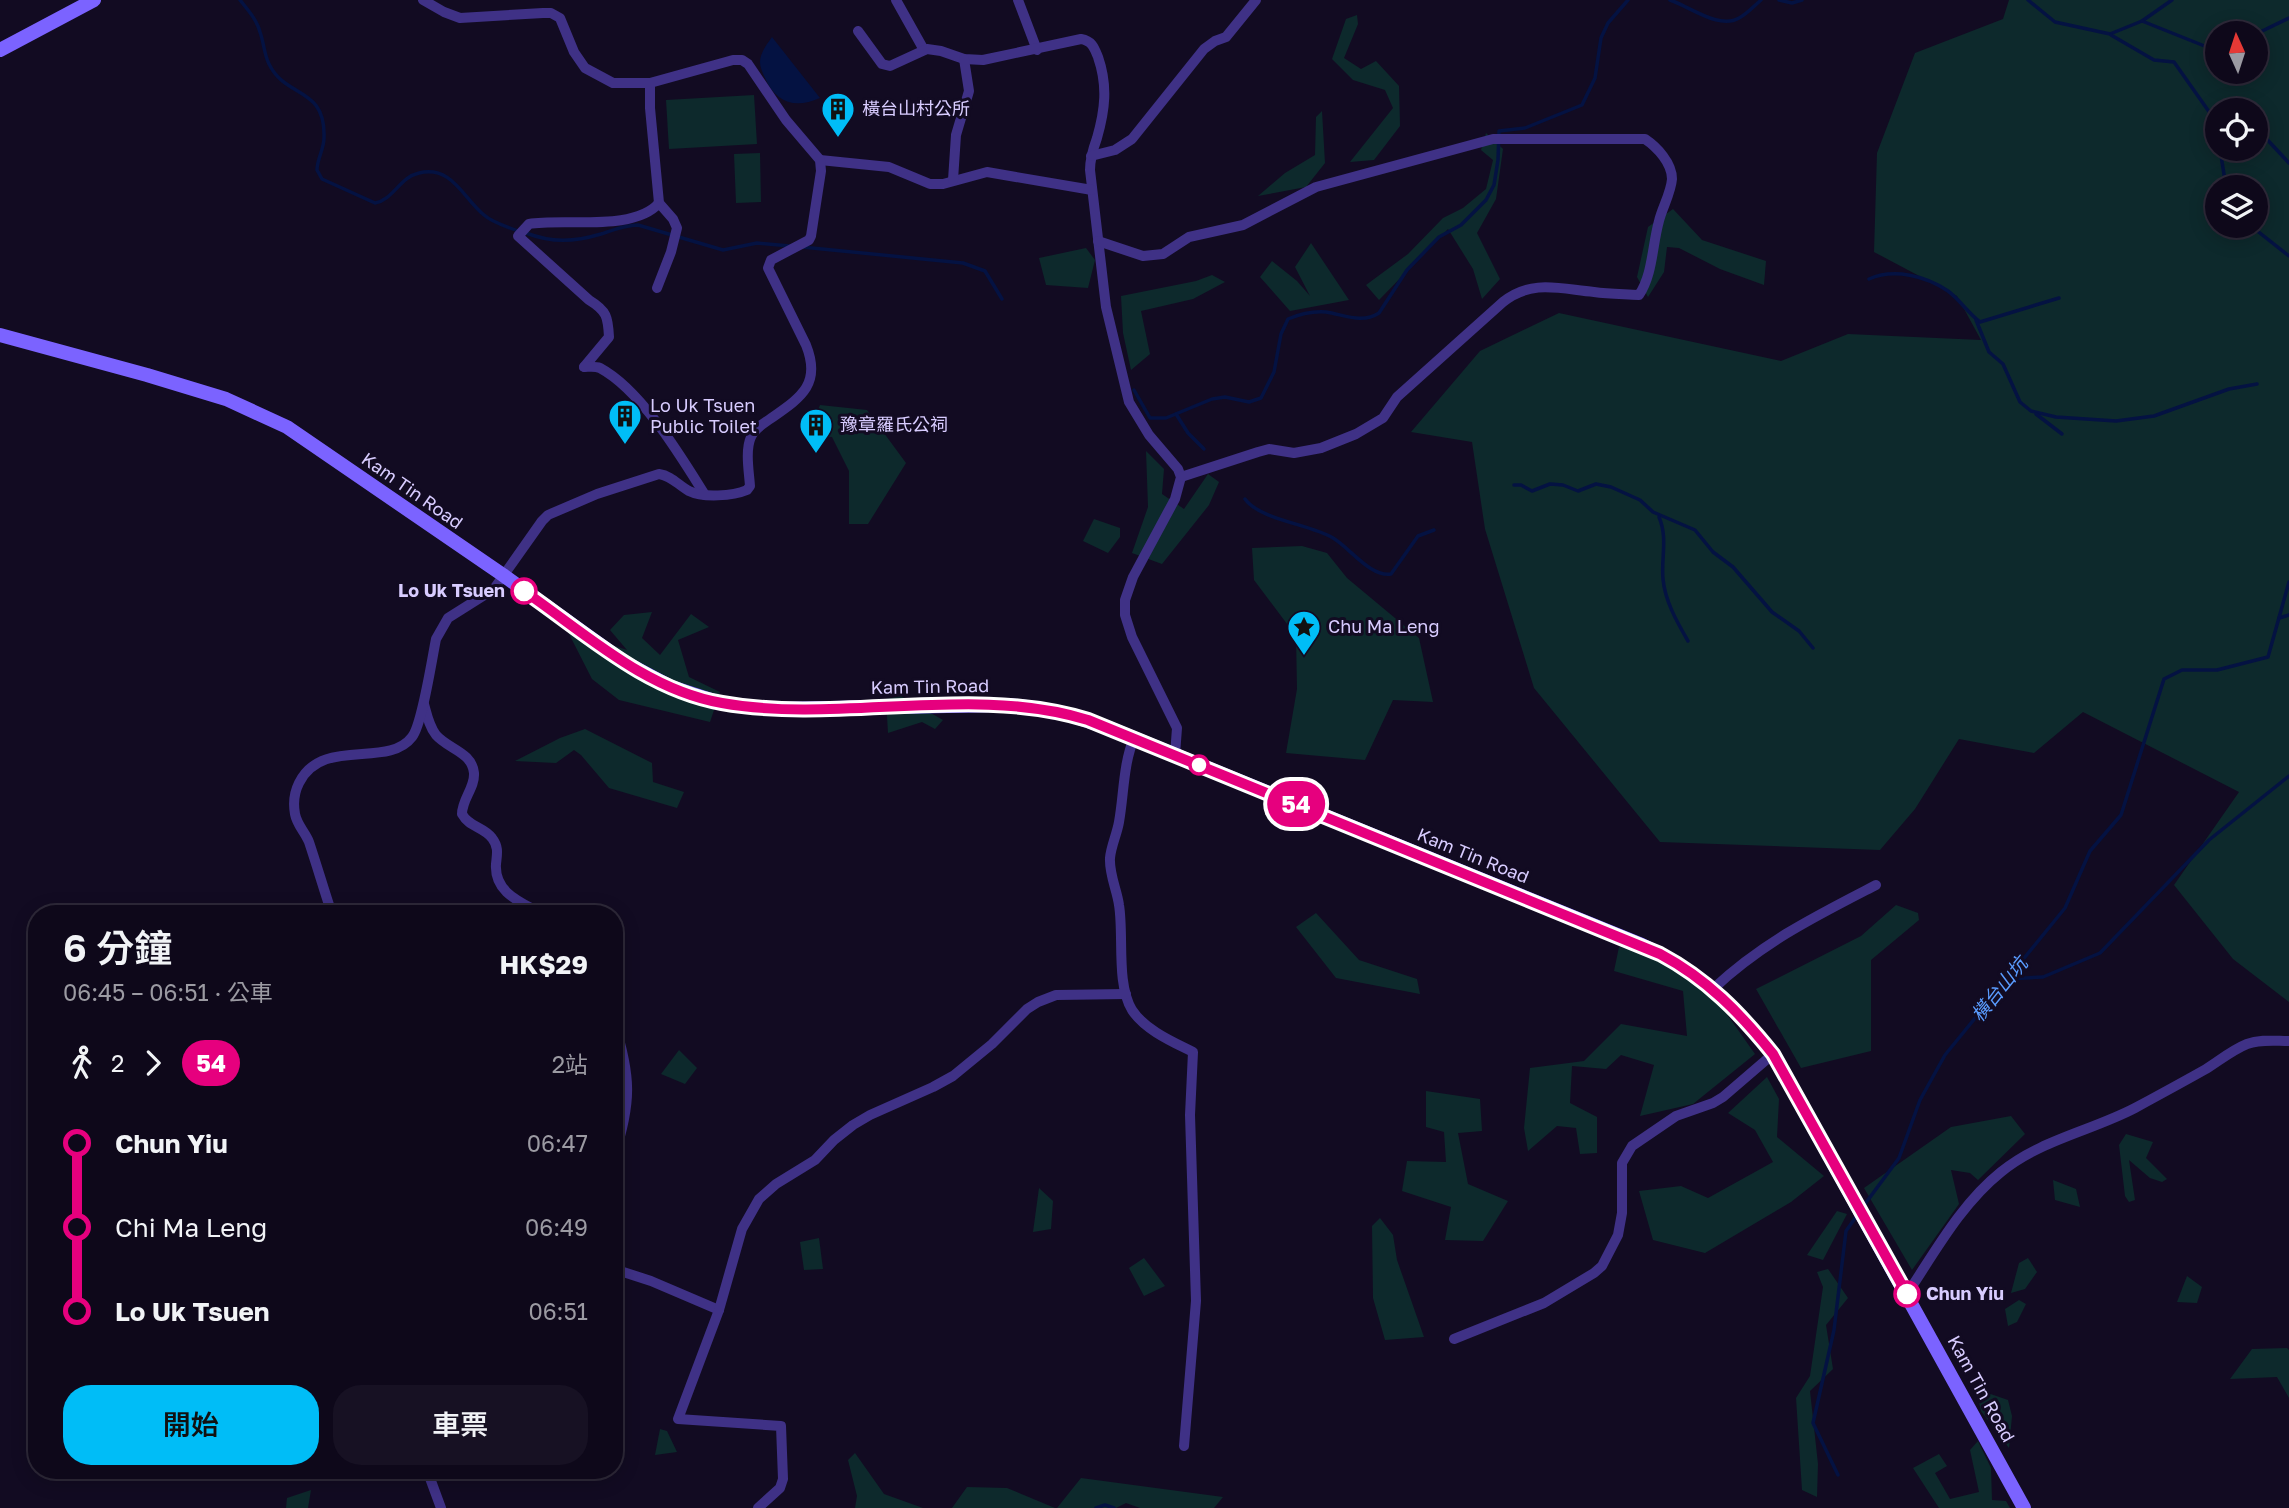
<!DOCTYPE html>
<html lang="zh-TW">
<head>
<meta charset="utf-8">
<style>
	body { margin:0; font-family:"Golos Text","Noto Sans TC",sans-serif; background:#171123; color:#f1f3f6; height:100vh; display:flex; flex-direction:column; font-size:26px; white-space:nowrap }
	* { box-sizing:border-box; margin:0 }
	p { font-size:23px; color:#9b9aa2 }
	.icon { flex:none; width:38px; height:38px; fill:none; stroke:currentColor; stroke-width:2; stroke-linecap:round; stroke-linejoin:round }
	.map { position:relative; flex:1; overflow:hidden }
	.drawer { position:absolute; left:28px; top:905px; width:595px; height:574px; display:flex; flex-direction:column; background:#0e081a; border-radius:28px; box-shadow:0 4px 18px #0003,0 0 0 2px #2e2939 }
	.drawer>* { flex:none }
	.badge { padding:0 14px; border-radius:23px; font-size:24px; line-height:46px }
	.needle { width:46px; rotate:357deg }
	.fabs { position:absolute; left:2205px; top:21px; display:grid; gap:14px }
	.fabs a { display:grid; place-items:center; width:63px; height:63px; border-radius:50%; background:#0e081a; box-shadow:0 4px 18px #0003,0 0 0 2px #2e2939; font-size:35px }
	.map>.badge { position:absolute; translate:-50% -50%; box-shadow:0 0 0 4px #fff }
	.legs { display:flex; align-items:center; gap:10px; height:77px; padding:0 35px; font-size:23px }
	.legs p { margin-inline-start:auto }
	.headline { display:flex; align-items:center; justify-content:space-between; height:119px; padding:0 35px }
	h1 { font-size:38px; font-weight:600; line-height:52px }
	.button { display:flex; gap:14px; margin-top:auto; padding:14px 35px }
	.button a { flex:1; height:80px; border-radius:28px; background:#00bdf7; color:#111; font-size:28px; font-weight:600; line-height:80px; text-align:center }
	.button a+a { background:#171123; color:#f1f3f6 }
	ul { padding:0 35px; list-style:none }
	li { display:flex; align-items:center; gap:24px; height:84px; font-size:26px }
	li i { display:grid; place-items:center; width:10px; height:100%; margin:0 9px; background:currentColor }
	li i::after { content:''; width:18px; height:18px; margin:-9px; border:5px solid; border-radius:50%; background:#0e081a }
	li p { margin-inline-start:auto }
	li:first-child i { background:linear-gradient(#0000 50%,currentColor 0) }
	li:last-child i { background:linear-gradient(currentColor 50%,#0000 0) }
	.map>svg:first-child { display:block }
</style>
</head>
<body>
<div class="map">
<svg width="2289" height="1508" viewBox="0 0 2289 1508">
	<rect width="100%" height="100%" fill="#120b22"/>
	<g fill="#0d292c" fill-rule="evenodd">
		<path d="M 2009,0 L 2289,0 L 2289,1002 L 2233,959 L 2174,885 L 2239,792 L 2083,712 L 2034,753 L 1959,739 L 1915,809 L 1880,850 L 1660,842 L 1534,688 L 1485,529 L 1472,442 L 1411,432 L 1480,351 L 1559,313 L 1781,361 L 1848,334 L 1981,340 L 1957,296 L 1874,252 L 1877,153 L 1915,53 L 2003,19 ZM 2256,33 L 2256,72 L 2217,72 L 2217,33 ZM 2256,110 L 2256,149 L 2217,149 L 2217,110 ZM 2217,187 L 2256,187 L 2256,226 L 2217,226 Z"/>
		<path d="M 1357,15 L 1358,24 L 1344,58 L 1361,69 L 1376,61 L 1399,86 L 1400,126 L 1374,160 L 1350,162 L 1393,108 L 1385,90 L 1353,80 L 1332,59 L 1346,19 Z"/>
		<path d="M 754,95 L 757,144 L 669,149 L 666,100 Z"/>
		<path d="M 1322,111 L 1325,163 L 1306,187 L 1258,196 L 1285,173 L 1315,155 L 1316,117 Z"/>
		<path d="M 1486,133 L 1503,149 L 1496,199 L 1477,233 L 1500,279 L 1482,299 L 1473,269 L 1448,229 L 1379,300 L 1366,285 L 1408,254 L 1443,218 L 1463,208 L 1486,189 L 1493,160 L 1481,150 Z"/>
		<path d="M 760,153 L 761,202 L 736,203 L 734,154 Z"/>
		<path d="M 1673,209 L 1702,240 L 1766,261 L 1764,285 L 1720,269 L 1679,248 L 1667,247 L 1664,272 L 1648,297 L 1637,277 L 1648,227 Z"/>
		<path d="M 1311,243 L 1349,300 L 1290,311 L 1260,277 L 1272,261 L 1297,281 L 1310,296 L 1295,267 Z"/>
		<path d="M 1086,248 L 1095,260 L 1088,288 L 1046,285 L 1039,258 Z"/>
		<path d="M 1212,275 L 1225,282 L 1193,299 L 1141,311 L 1150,354 L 1131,370 L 1123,333 L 1121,296 L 1196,281 Z"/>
		<path d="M 820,405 L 867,410 L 906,463 L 868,524 L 849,524 L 849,471 L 832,437 L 807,436 Z"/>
		<path d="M 1146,451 L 1164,469 L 1162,494 L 1184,509 L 1208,474 L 1219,482 L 1209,505 L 1162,564 L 1132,553 L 1148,507 Z"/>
		<path d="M 1094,519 L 1120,528 L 1120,537 L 1108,553 L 1083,541 Z"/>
		<path d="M 1302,546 L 1327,553 L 1347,578 L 1419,638 L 1433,702 L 1393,700 L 1365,760 L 1286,753 L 1297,689 L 1296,636 L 1254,580 L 1252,548 Z"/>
		<path d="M 652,612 L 642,638 L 660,655 L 691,614 L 709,627 L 678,640 L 689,677 L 720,692 L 710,722 L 619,700 L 592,679 L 567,630 L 627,650 L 610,630 L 624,615 Z"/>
		<path d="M 901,696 L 943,720 L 935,729 L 922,722 L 888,733 L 886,699 Z"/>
		<path d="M 585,729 L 652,763 L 653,782 L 684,792 L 677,808 L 609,788 L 581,755 L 574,750 L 556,763 L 515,761 L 560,738 Z"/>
		<path d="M 1896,905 L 1918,913 L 1919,920 L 1871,960 L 1871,1051 L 1801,1068 L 1756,989 L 1861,936 Z"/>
		<path d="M 1316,913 L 1359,960 L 1417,979 L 1420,994 L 1336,978 L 1296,927 Z"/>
		<path d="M 1619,947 L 1666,954 L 1714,996 L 1755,1054 L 1693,1104 L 1640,1116 L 1654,1065 L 1621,1055 L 1606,1069 L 1572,1066 L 1570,1103 L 1597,1117 L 1597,1153 L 1580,1154 L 1576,1128 L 1557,1126 L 1528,1151 L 1524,1128 L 1530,1068 L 1584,1061 L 1621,1024 L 1687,1036 L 1683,991 L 1614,971 Z"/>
		<path d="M 679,1050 L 697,1068 L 685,1084 L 661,1074 Z"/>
		<path d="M 1767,1077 L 1779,1099 L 1777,1137 L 1824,1176 L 1791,1202 L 1705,1253 L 1653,1240 L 1639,1191 L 1681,1186 L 1708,1198 L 1773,1162 L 1755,1130 L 1728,1113 Z"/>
		<path d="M 1426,1091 L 1480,1099 L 1482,1131 L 1458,1133 L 1468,1184 L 1508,1201 L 1483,1241 L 1445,1240 L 1451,1207 L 1402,1191 L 1407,1161 L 1446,1162 L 1444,1132 L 1426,1127 Z"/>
		<path d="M 2011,1116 L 2025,1134 L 1978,1180 L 1970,1173 L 1951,1170 L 1959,1204 L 1912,1270 L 1864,1188 L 1951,1127 Z"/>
		<path d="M 2126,1134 L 2153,1142 L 2146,1158 L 2167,1179 L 2162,1182 L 2150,1178 L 2129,1160 L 2135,1200 L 2129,1202 L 2125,1196 L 2119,1145 Z"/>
		<path d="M 2053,1180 L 2076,1189 L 2080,1207 L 2055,1200 Z"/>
		<path d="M 1039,1188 L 1053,1201 L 1051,1229 L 1033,1232 Z"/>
		<path d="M 1837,1211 L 1847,1214 L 1823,1260 L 1807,1255 Z"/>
		<path d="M 1380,1218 L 1393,1235 L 1397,1260 L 1424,1337 L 1385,1340 L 1373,1298 L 1372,1226 Z"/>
		<path d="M 819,1238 L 823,1269 L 804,1270 L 800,1242 Z"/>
		<path d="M 1144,1258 L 1165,1286 L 1144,1296 L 1129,1268 Z"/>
		<path d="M 2028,1258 L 2037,1272 L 2025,1289 L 2011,1293 L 2019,1263 Z"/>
		<path d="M 1828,1269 L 1848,1298 L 1826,1325 L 1833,1369 L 1810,1391 L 1818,1464 L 1817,1497 L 1802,1490 L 1796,1398 L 1810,1376 L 1823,1287 L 1817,1272 Z"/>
		<path d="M 2187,1276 L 2202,1287 L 2197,1303 L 2177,1302 Z"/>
		<path d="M 2019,1300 L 2026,1304 L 2017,1322 L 2008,1326 L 2005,1309 Z"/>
		<path d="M 2287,1348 L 2289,1350 L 2289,1398 L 2277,1377 L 2230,1379 L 2252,1349 Z"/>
		<path d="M 1976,1389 L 2008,1400 L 2012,1416 L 2009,1448 L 1981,1411 Z"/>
		<path d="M 660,1429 L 667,1431 L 677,1452 L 655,1455 Z"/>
		<path d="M 1978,1441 L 1991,1468 L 1992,1500 L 2006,1501 L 2010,1508 L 1939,1508 L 1913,1468 L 1939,1454 L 1947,1466 L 1935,1473 L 1950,1499 L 1979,1492 L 1970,1450 Z"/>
		<path d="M 855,1453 L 884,1494 L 923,1508 L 855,1508 L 857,1496 L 848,1460 Z"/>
		<path d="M 1081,1478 L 1223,1497 L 1214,1508 L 1140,1508 L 1126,1503 L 1116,1508 L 1057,1508 Z"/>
		<path d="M 967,1487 L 1007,1488 L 1055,1508 L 952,1508 Z"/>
		<path d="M 311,1490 L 308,1508 L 286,1508 L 287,1498 Z"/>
	</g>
	<path fill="#041242" d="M 772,37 L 820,98 C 795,109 776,103 765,78 C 763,74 760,67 760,62 C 760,53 767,44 772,37 Z"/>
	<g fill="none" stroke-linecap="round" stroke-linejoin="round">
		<g stroke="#041242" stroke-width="3.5">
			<path d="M 240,0 C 248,10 257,20 260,32 C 264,43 264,54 269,64 C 286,99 326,86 324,138 C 324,149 317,159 317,170 L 322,179 L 375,203 C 393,200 400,177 419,173 C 452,165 463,198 484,215 C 493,223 506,226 518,231"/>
			<path d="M 1670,0 C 1689,6 1719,30 1739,18 C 1747,14 1754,6 1761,0"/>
			<path d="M 1779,0 L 1792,3 L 1802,0"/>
			<path d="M 2028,0 L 2055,22 L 2110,34 L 2142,21 L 2172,0"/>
			<path d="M 2142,21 L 2217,51"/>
			<path d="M 2256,34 L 2289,18"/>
			<path d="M 2111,35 L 2154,60 L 2174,62 L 2217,123"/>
			<path d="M 2216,122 L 2217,133"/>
			<path d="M 2256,133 L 2262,134 L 2289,163"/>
			<path d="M 2220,149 L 2226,187"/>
			<path d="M 2251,226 L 2289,256"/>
			<path d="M 526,233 C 552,243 574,242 601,234 C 613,230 625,225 638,225 L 723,250 L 757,243 L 790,246"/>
			<path d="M 802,247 L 963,263 L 985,271 L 1002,299"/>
			<path d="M 1869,279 C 1894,268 1926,276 1948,291 C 1960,300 1968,313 1980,322 L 2059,298"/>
			<path d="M 1976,320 L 1989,352 L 2003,364 L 2020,402 L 2031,411 L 2056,417 L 2116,421 L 2154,416 L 2229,389 L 2257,384"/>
			<path d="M 1134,390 L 1150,418 L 1166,418 L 1212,399 L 1225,397 L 1249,402 L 1261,398 L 1274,372 L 1281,334 L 1288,319 C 1300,314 1313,311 1326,312 C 1345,315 1362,324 1379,313 L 1407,270 L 1439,237 L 1461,225 L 1486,200 L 1494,185 L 1498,160 L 1499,131 L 1525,128 L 1582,105 L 1595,78 L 1601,38 L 1608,23 L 1628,0"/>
			<path d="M 1176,414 L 1188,433 L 1204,449"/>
			<path d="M 2036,414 L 2062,434"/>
			<path d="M 1514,485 L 1521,485 L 1532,491 L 1550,484 L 1563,485 L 1578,491 L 1596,484 L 1611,487 L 1640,500 L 1653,512 L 1695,530 L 1713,552 L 1733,567 L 1772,612 L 1799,631 L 1813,648"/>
			<path d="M 1245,499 C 1260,520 1310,524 1333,538 C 1350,548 1370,577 1391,574 L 1418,536 L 1434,530"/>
			<path d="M 1659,517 C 1668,538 1661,558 1663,579 C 1665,601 1677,622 1688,641"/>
			<path d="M 2279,618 L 2289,615"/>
			<path d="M 2007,979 L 2043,977 L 2100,953 L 2209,840 L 2289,776"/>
			<path d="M 1862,1208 L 1899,1158 L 1920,1100 L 1945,1055 L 2065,908 L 2090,851 L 2121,815 L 2164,679 L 2182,670 L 2217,670 L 2268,657 L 2289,582"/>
			<path d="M 1838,1475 L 1813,1423 L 1834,1330 L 1846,1231 L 1858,1214"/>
			<path d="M 1096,1508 L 1105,1505 L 1114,1508"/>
		</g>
		<g stroke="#3f3186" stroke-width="10">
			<path d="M 896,0 L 924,50"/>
			<path d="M 1018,0 L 1037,50"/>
			<path d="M 858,31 L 882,64 L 890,66 L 927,49 L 941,51 L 964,59 L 983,60 L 1081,39 C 1092,41 1094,47 1098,57 C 1108,86 1105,110 1097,138 C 1093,149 1090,159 1090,170 L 1106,307 L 1129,402 L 1149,435 L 1178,469 L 1181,477 L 1175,499 L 1133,577 L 1125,600 L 1125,615 L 1132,637 L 1177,728 L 1175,755"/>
			<path d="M 650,83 L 650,108 L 659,203 L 673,219 L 677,228 L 671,252 L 657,288"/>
			<path d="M 1091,156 L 1115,150 L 1132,139 L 1204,49 L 1215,41 L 1226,37 L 1256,0"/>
			<path d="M 820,160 L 889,167 L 930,184 L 943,184 L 987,172 L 1092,190"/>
			<path d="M 953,180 L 956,135 L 969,91 L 964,59"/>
			<path d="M 1098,241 L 1143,256 L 1163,254 L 1189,237 L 1243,225 L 1316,187 L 1493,139 L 1645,139 C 1657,147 1672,163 1672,179 C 1671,193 1662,208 1659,221 C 1652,246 1653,274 1639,295 C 1624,294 1609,294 1594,292 C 1560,289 1532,279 1503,302 L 1397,397 L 1383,418 L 1356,434 L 1321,448 L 1294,453 L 1269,449 L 1258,452 L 1181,477"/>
			<path d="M 584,367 L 609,337 C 608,317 607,311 589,300 L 518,236 L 529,224 C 564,218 634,232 659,203"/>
			<path d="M 584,367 C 589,367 595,366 600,368 C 641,390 680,455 705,495"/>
			<path d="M 424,704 C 427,715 429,726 436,735 C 448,749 472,752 474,773 C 475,788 462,799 462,814 C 469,827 484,827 492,838 C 499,847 497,854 496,864 C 494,893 521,902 542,914"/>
			<path d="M 1134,738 C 1123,765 1124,794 1119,822 C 1117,834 1111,846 1110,858 C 1109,874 1117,890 1119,905 C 1124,935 1116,984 1132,1010 C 1145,1030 1173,1042 1193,1052 L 1190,1115 L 1196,1301 L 1184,1446"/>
			<path d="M 332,914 C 324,890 317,866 309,842 C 305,832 297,825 295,814 C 293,803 294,793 299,783 C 322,736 388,769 412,737 C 422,725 432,659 436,639 L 448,618 L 494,589 L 542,521 L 548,515 L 597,494 L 659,474 C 672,476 678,485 689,491 C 703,498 733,496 747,490 L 750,486 C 749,472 745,450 751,437 C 754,429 763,424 770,419 C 800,398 822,385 806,345 L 768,268 L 771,260 L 809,240 L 811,236 L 821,171 L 820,160 L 786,120 L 748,64 L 742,60 L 733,60 L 650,83 L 613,83 L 585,68 L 574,52 L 560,18 L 551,13 L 543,13 L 460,18 L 444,12 L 423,0"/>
			<path d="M 1713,989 C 1763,942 1816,916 1876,885"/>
			<path d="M 614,1022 C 631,1076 632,1102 614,1156"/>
			<path d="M 614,1269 L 651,1281 L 719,1310"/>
			<path d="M 1907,1294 C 1935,1252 1961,1204 2001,1172 C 2040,1140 2091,1131 2135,1108 C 2159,1095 2183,1082 2206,1069 C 2219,1061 2232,1050 2247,1044 C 2260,1039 2275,1041 2289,1041"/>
			<path d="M 1454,1339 L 1544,1303 L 1594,1273 L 1602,1266 L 1618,1235 L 1622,1213 L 1622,1163 L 1632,1146 L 1676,1116 L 1713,1103 L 1723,1097 L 1773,1054"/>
			<path d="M 427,1470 L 441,1508"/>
			<path d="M 758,1508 L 780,1488 L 783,1479 L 781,1426 L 678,1419 L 719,1310 L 742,1229 L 759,1199 L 776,1184 L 815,1160 L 834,1140 L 853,1125 L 870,1115 L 933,1087 L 953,1076 L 992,1044 L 1027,1009 L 1038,1002 L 1056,995 L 1126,994"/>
		</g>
		<g stroke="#7b63ff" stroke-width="14">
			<path d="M 0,50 L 94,0"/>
			<path d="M 0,335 L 147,375 L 226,399 L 287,427 L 503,575 L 624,662 L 671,687 L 720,703 L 773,709 L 1006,705 L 1027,707 L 1067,714 L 1109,728 L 1642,945 C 1701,972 1732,1004 1773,1054 L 2024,1508"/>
		</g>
	</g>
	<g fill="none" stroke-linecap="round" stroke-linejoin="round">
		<defs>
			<path id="line-1" d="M 524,591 C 585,633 646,690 722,703 C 841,724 972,684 1088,720 L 1660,954 C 1707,979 1740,1013 1773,1054 L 1907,1294"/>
		</defs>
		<use href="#line-1" stroke="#fff" stroke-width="16"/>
		<use href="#line-1" stroke="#e6007e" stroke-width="10"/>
	</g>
	<defs>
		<symbol id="building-pin" viewBox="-11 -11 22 30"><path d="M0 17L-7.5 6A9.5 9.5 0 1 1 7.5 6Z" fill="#00bdf7" stroke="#120b22"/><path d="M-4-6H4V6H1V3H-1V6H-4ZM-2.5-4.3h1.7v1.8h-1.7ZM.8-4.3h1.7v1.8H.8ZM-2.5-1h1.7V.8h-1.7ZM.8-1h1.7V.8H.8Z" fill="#111"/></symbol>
		<symbol id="sight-pin" viewBox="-11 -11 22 30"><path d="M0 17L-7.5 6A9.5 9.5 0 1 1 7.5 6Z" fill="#00bdf7" stroke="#120b22"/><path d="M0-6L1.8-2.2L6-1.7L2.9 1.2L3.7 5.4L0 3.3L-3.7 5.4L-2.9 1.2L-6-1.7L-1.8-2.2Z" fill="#111"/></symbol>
	</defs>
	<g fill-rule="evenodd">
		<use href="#building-pin" x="819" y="90" width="38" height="52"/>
		<use href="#building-pin" x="606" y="397" width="38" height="52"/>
		<use href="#building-pin" x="797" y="406" width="38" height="52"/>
		<use href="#sight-pin" x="1285" y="608" width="38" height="52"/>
	</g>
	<g fill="#fff" stroke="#e6007e" stroke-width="3.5">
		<circle cx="524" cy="591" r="12"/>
		<circle cx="1199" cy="765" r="9"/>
		<circle cx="1907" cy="1294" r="12"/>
	</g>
	<g text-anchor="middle" stroke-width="6" stroke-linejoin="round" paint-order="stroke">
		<g font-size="18" fill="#d8ccff" stroke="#120b22" text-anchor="start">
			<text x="862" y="115">橫台山村公所</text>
			<text x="650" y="412">Lo Uk Tsuen<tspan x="650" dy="21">Public Toilet</tspan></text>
			<text x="840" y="431">豫章羅氏公祠</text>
			<text x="1328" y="633">Chu Ma Leng</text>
		</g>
		<g font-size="18" fill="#d8ccff" stroke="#120b22">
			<text transform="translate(412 491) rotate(35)" y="6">Kam Tin Road</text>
			<text transform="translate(930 687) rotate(-1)" y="6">Kam Tin Road</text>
			<text transform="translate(1473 856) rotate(22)" y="6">Kam Tin Road</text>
			<text transform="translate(1981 1389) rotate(61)" y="6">Kam Tin Road</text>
		</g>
		<g font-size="18" font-weight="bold" fill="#d8ccff" stroke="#120b22" text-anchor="end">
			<text x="505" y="597">Lo Uk Tsuen</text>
			<text x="1926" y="1300" text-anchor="start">Chun Yiu</text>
		</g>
		<g font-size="19" font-style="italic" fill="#5a9cff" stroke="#120b22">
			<text transform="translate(1999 989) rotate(-51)" y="7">橫台山坑</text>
		</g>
	</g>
</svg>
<div class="fabs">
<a><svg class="needle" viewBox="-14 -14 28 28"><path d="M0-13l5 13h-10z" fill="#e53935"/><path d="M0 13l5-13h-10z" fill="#9b9aa2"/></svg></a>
<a><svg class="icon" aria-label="locate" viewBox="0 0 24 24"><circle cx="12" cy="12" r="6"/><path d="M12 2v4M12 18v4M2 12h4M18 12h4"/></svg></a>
<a><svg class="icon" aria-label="layers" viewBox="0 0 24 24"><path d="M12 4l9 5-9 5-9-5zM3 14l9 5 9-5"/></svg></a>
</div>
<b class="badge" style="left:1296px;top:804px;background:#e6007e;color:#fff">54</b>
<section class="drawer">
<div class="headline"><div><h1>6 分鐘</h1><p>06:45 – 06:51 · 公車</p></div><b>HK$29</b></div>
<div class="legs"><svg class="icon" aria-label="walk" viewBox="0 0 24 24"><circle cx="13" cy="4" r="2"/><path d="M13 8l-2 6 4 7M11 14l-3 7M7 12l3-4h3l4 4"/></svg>2<svg class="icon" aria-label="forward" viewBox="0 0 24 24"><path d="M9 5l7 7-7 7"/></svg><b class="badge" style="background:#e6007e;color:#fff">54</b><p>2站</p></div>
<ul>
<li><i style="color:#e6007e"></i><b>Chun Yiu</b><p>06:47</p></li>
<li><i style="color:#e6007e"></i><span>Chi Ma Leng</span><p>06:49</p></li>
<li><i style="color:#e6007e"></i><b>Lo Uk Tsuen</b><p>06:51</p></li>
</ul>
<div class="button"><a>開始</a><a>車票</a></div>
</section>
</div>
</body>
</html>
